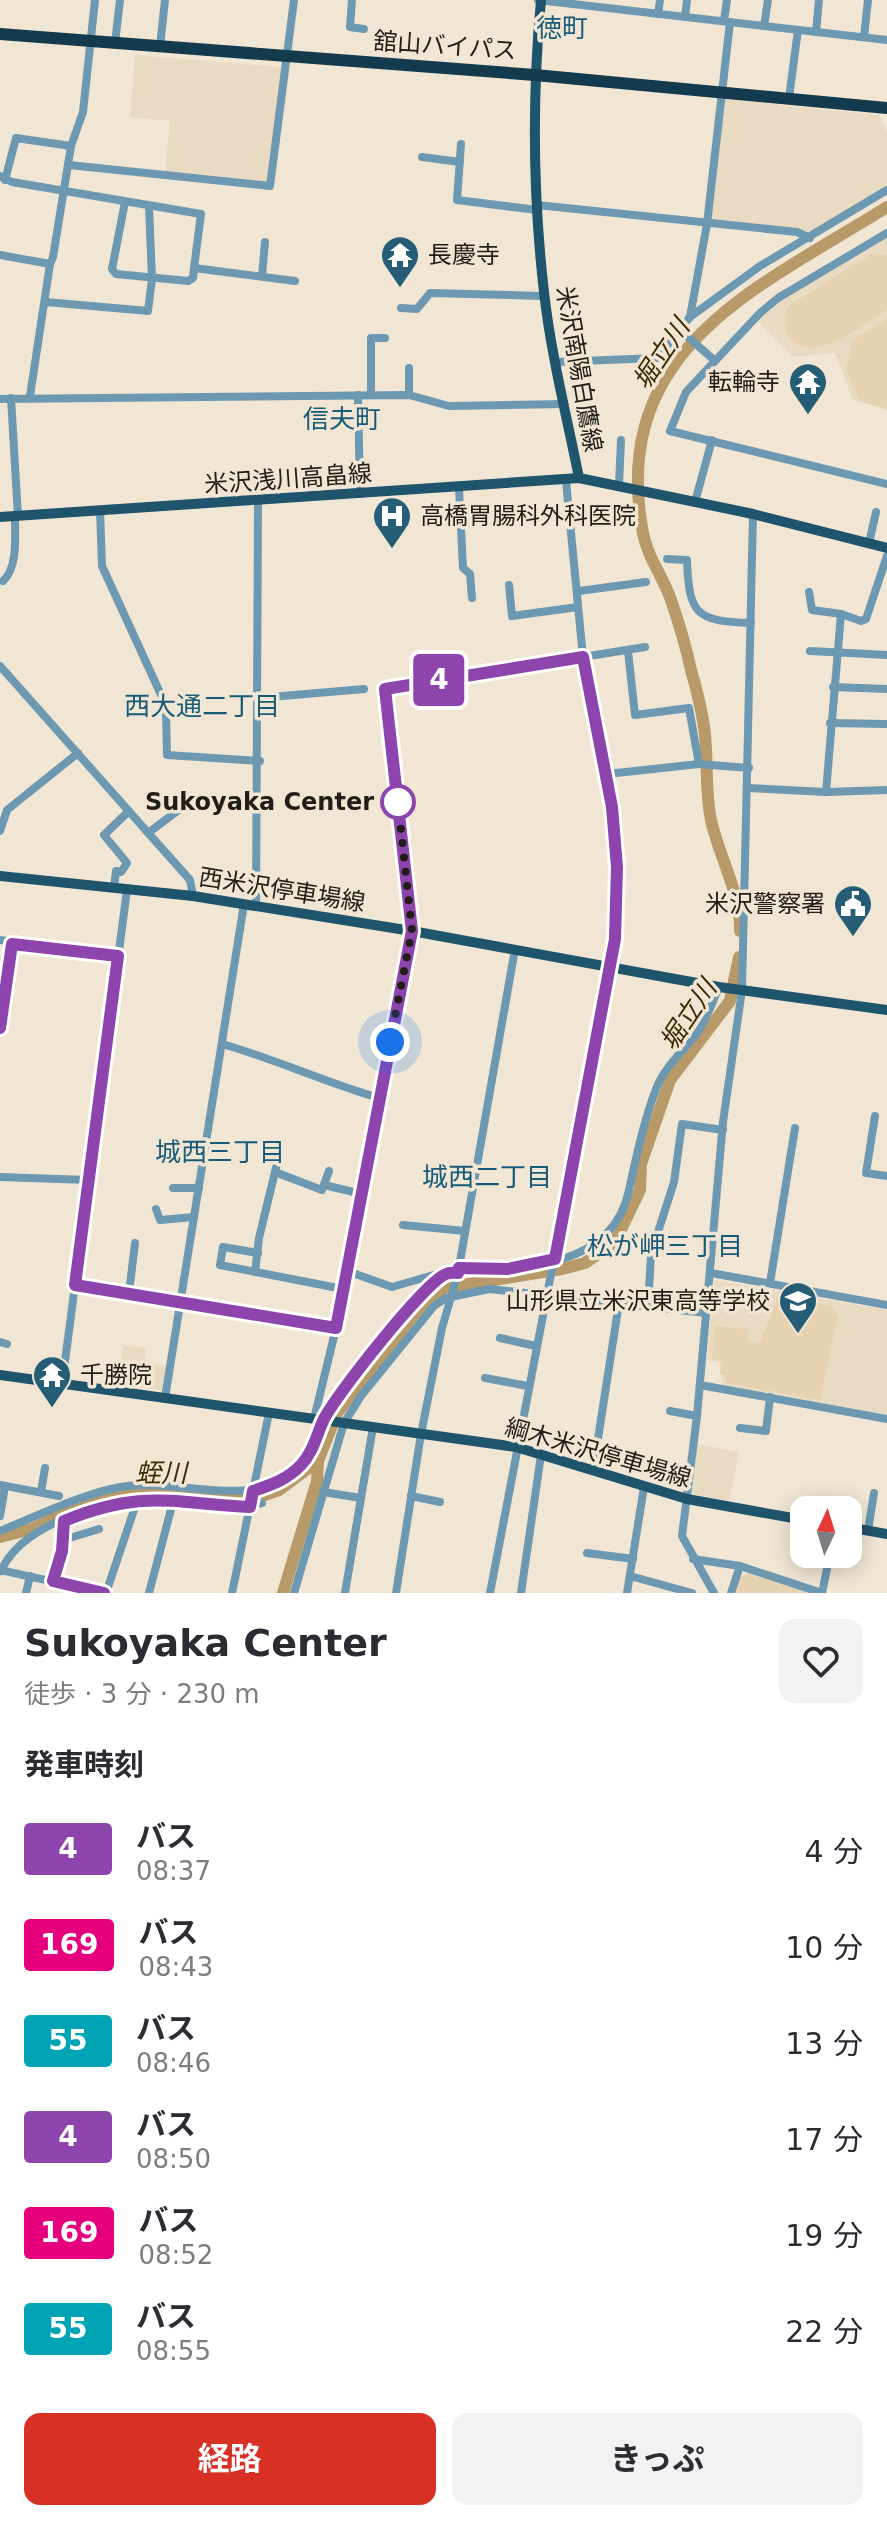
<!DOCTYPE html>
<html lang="ja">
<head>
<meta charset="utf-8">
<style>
	body { margin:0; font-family:"DejaVu Sans","Noto Sans JP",sans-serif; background:#f2f2f3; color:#2b2b33; height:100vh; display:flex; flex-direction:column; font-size:30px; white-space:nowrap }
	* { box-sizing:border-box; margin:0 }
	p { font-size:26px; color:#7c7c81 }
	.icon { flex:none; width:44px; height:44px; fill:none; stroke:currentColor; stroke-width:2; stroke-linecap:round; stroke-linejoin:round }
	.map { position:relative; height:1593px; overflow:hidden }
	.sheet { display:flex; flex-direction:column; background:#fff; flex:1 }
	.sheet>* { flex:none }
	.badge { padding:0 16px; border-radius:6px; font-size:28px; line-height:52px }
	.needle { width:52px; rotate:4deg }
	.controls { position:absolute; left:790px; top:1496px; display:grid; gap:16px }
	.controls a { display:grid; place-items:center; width:72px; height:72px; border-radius:16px; background:#fff; box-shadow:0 4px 20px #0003; font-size:40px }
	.you { position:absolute; width:40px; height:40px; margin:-20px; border:6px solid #fff; border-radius:50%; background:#1a73e8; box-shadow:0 0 0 12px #1a73e833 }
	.map>.badge { position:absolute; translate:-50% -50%; box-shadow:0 0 0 4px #fff }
	h2 { padding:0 24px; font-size:30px; line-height:72px }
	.round { display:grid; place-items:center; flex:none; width:84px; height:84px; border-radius:16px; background:#f2f2f3 }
	.headline { display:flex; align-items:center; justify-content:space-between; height:136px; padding:0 24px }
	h1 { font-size:38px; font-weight:700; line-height:60px }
	.cta { display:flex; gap:16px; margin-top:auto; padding:16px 24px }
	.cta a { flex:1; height:92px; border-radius:16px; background:#d93025; color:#fff; font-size:32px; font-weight:700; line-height:92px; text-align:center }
	.cta a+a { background:#f2f2f3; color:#2b2b33 }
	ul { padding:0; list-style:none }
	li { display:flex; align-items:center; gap:24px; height:96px; padding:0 24px }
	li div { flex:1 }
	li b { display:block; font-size:30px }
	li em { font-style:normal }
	li .badge { min-width:88px; font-weight:700; text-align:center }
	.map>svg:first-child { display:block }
</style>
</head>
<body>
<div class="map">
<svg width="887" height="1593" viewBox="0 0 887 1593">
	<rect width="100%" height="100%" fill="#f1e6d4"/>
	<g fill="#e9dac2">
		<path d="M 135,55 L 282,67 L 269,185 L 165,173 L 170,121 L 130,117 Z"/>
		<path d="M 722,99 L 879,115 L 887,131 L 887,185 L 812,232 L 710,220 Z"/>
		<path d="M 887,238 L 887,410 L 853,400 L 835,353 L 793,357 L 757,320 L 778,301 Z"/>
		<path d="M 714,1280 L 887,1310 L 887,1415 L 723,1385 L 719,1362 L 707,1360 Z"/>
		<path d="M 123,1345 L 146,1348 L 144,1363 L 167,1366 L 163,1391 L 119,1384 Z"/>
		<path d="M 697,1444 L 739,1452 L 729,1501 L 692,1494 Z"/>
	</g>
	<g fill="#e6d2b0">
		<path d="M 872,254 L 887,255 L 887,310 C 864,324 809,369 789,336 C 783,326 784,316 788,306 Z"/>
		<path d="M 887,319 L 887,409 L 859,400 L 846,369 L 853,340 Z"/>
		<path d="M 778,1297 L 831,1306 L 838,1317 L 820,1400 L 726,1383 L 726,1375 L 720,1374 L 722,1360 L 712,1359 L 715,1326 L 748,1329 L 748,1341 L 760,1343 Z"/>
		<path d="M 748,1573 L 809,1593 L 734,1593 L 738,1579 Z"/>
	</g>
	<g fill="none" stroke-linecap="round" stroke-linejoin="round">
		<g stroke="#b79a68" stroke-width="12">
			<path d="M 740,931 C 741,893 719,857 711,820 C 705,793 708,763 705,735 C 703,714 697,691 691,670 C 686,647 679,623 671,600 C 663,576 648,559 643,533 C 608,348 758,288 887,207"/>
			<path d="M 0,1537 L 32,1529 L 75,1507 L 127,1493 L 196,1492 L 247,1498 L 262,1496 L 279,1490 L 318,1461"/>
			<path d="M 283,1593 L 317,1481 L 318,1461 L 337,1413 L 413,1316 L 444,1288 L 562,1269 L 585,1263 L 615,1242 L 640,1190 L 641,1164 L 670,1080 L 730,1001 L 739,957"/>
		</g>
		<g stroke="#6c99b1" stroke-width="8">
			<path d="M 352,0 L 350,27 L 364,29"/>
			<path d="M 538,0 L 887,40"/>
			<path d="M 658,14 L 660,0"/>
			<path d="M 685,17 L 687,0"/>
			<path d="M 724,21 L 727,0"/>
			<path d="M 764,26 L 768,0"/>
			<path d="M 816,32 L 819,0"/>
			<path d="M 864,37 L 868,0"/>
			<path d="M 115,43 L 120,0"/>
			<path d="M 160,46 L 165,0"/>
			<path d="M 789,98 L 798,30"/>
			<path d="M 461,144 L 457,200 L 537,210"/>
			<path d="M 422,157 L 460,162"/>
			<path d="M 69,165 L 270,186 L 294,0"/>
			<path d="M 0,176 L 12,182 L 201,214 L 194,268"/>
			<path d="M 5,180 L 16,138 L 71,146"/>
			<path d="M 125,202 L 112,269 L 116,274 L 188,281 L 193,278 L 194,268 L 295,281"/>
			<path d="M 537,205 L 797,232 L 810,238"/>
			<path d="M 887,233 L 778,298 L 760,313 L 686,392 L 670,431 L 887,484"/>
			<path d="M 0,255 L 50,264 L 53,257 L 71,146 L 83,112 L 95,0"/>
			<path d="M 262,276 L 265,242"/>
			<path d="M 46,302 L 148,311 L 152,279 L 149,206"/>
			<path d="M 401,308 L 417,309 L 430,293 L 544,296"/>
			<path d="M 690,317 L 707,224 L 730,22"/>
			<path d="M 679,329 L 714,360"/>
			<path d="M 555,362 L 658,358 L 690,317 L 760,266 L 887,190"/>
			<path d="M 409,368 L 409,395"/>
			<path d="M 358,395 L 360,494"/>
			<path d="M 371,395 L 371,338 L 385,338"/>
			<path d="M 30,396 L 50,264"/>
			<path d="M 11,398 L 18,516"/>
			<path d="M 0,399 L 409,395 L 449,406 L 564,404"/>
			<path d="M 619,485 L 621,440"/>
			<path d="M 459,488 L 463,568 L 470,574 L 472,598"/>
			<path d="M 695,502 L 712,440"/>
			<path d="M 100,510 L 102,566 L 162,697 L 166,710 L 167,755 L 260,761"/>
			<path d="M 869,543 L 876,512"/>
			<path d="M 667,559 L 687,560 C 689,615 696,621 751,623"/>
			<path d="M 3,581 C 18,568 15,536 15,517"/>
			<path d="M 509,585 L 512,616 L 578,607"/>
			<path d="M 579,591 L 646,582"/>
			<path d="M 809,592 L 812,610 L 841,614 L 861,621 L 866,619 L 887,556"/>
			<path d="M 628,651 L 635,715 L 689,708 L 699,764"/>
			<path d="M 810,651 L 887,655"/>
			<path d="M 0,666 L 190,880 L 193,896"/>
			<path d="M 833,687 L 887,689"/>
			<path d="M 259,698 L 364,689"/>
			<path d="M 830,723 L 887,724"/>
			<path d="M 607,774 L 699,764 L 749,768"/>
			<path d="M 748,788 L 826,792 L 887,790"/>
			<path d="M 826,792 L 841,614"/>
			<path d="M 0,831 L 7,810 L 78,753"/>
			<path d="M 148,833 L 184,806"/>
			<path d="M 114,888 L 116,871 L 121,872 L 127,863 L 104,835 L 129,811"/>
			<path d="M 256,906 L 258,501"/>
			<path d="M 0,940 L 118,956"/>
			<path d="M 0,1028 L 12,944"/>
			<path d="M 222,1044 C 275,1059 325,1082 379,1098"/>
			<path d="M 875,1116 L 866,1173 L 887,1176"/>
			<path d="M 275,1172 L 280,1151"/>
			<path d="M 0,1177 L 88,1180"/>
			<path d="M 324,1185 L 362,1194"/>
			<path d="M 173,1188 L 199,1188"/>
			<path d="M 156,1209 L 160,1220 L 194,1217"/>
			<path d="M 403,1225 L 465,1231"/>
			<path d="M 258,1253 L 223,1247 L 220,1265 L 343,1289"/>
			<path d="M 459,1268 C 523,1270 613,1268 629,1190 C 637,1154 644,1119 658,1084 C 667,1065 682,1052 695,1036 C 706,1022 712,1003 719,987"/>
			<path d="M 347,1271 L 392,1287 L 437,1274 L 458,1273"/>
			<path d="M 255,1272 L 259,1238 L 275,1172 L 322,1190 L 329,1171"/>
			<path d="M 711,1273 L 887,1305"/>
			<path d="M 770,1283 L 795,1128"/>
			<path d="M 75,1285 L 336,1328"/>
			<path d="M 129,1293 L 135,1243"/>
			<path d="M 648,1307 L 651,1254 L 674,1182 L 682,1124 L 723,1130"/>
			<path d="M 500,1338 L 536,1346"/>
			<path d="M 0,1342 L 7,1344"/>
			<path d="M 485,1378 L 528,1386"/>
			<path d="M 62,1384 L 127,890"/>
			<path d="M 700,1385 L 887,1419"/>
			<path d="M 165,1398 L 244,904"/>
			<path d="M 670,1411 L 697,1416"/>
			<path d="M 314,1419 L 336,1328 L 412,931 L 385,689 L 645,647"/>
			<path d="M 740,1428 L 766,1431 L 770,1397"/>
			<path d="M 593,1471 L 619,1303"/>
			<path d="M 0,1485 L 59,1496"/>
			<path d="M 41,1492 L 45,1468"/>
			<path d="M 323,1492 L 361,1498"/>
			<path d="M 411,1496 L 440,1502"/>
			<path d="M 0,1516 L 5,1486"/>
			<path d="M 0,1531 C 37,1516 76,1497 115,1488 C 171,1475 240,1509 289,1476 C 313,1459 314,1432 330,1410 C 365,1361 402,1315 445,1274"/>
			<path d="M 868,1531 L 874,1493"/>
			<path d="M 63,1540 L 99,1529"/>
			<path d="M 587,1553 L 633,1559"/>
			<path d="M 693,1559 L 740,1566"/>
			<path d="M 0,1570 L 104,1593"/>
			<path d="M 1,1571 C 24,1518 124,1495 176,1499 C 204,1500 234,1512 262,1503"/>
			<path d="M 630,1576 L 692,1593"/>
			<path d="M 53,1581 L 62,1551 L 64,1521"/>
			<path d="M 26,1593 L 30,1576"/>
			<path d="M 106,1593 L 137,1501"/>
			<path d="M 149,1593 L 174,1498"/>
			<path d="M 232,1593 L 269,1413"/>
			<path d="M 294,1593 L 344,1423 L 361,1396 L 434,1306 L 446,1298 L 489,1289 L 706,1313"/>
			<path d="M 345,1593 L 373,1427"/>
			<path d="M 396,1593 L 421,1434 L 442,1328 L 458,1273 L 515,949"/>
			<path d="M 490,1593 L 615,939 L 617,867 L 612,807 L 583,657 L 566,481"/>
			<path d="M 521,1593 L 541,1455"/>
			<path d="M 627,1593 L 644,1487"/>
			<path d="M 714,1593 L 682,1536 L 697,1416 L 723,1122 L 742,990 L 753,514"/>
			<path d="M 731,1593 L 740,1566 L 822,1593"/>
			<path d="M 822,1593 L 830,1554"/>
		</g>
		<g stroke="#1f546d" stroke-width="10">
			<path d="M 541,0 C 532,97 533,196 544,292 C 551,355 567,417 579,478"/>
			<path d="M 0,517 L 579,478 L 753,514 L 887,548"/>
			<path d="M 0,876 L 193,896 L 412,931 L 719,987 L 887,1010"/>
			<path d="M 0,1375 L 516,1447 L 687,1499 L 804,1520"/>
			<path d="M 848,1527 L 887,1534"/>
		</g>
		<path stroke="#133b4d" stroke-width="12" d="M 0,34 L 535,75 L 887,108"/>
	</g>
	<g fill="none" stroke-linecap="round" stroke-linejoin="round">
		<defs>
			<path id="line" d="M 0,1028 L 12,944 L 118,956 L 75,1285 L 336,1328 L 412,931 L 385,689 L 583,657 L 612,807 L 617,867 L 615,939 L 555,1259 L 508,1269 L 459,1268 L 458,1273 C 454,1273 450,1272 446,1274 C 425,1282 334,1397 323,1421 C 316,1437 313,1452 301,1465 C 288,1479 271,1485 253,1491 L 250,1507 C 172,1503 142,1489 64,1521 L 62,1551 L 53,1581 L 104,1593"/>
		</defs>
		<use href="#line" stroke="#fff" stroke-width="18"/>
		<use href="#line" stroke="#8e44ad" stroke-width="12"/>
		<path stroke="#211d17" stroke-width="8" stroke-dasharray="0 14.4" d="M 390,1042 L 412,931 L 398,802"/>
	</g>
	<defs>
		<symbol id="temple-pin" viewBox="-11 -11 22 30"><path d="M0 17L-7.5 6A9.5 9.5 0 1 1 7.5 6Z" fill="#255d77" stroke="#f1e6d4"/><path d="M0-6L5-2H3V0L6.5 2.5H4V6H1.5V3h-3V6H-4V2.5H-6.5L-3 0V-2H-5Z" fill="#fff"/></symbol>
		<symbol id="hospital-pin" viewBox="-11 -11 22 30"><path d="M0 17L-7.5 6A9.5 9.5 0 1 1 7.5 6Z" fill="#255d77" stroke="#f1e6d4"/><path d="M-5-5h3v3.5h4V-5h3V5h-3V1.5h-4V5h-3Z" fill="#fff"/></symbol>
		<symbol id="civic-pin" viewBox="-11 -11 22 30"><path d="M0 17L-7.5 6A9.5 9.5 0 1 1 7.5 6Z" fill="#255d77" stroke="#f1e6d4"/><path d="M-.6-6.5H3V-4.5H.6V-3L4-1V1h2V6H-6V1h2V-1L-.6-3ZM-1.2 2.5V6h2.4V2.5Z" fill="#fff"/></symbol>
		<symbol id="school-pin" viewBox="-11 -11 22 30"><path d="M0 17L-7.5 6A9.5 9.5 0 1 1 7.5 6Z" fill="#255d77" stroke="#f1e6d4"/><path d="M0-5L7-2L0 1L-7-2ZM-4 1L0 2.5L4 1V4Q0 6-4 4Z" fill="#fff"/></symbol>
	</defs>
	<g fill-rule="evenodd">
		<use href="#temple-pin" x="378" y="233" width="44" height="60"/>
		<use href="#temple-pin" x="786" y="360" width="44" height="60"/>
		<use href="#hospital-pin" x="370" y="494" width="44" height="60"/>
		<use href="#civic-pin" x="831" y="882" width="44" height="60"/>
		<use href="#school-pin" x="776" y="1279" width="44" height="60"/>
		<use href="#temple-pin" x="30" y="1353" width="44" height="60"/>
	</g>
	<circle fill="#fff" stroke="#8e44ad" stroke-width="4" cx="398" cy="802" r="16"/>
	<g text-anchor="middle" stroke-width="7" stroke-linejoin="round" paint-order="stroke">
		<g font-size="24" fill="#211d17" stroke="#f1e6d4">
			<text transform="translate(445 46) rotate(4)" y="8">舘山バイパス</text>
			<text transform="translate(579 369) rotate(80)" y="8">米沢南陽白鷹線</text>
			<text transform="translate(288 479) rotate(-4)" y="8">米沢浅川高畠線</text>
			<text transform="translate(282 890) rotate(9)" y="8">西米沢停車場線</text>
			<text transform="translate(598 1453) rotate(16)" y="8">綱木米沢停車場線</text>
		</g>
		<g font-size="24" fill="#211d17" stroke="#f1e6d4" text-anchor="start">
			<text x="428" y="263">長慶寺</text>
			<text x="780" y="390" text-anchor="end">転輪寺</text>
			<text x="420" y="524">高橋胃腸科外科医院</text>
			<text x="825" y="912" text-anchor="end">米沢警察署</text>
			<text x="770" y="1309" text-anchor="end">山形県立米沢東高等学校</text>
			<text x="80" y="1383">千勝院</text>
		</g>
		<g font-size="24" font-weight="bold" fill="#211d17" stroke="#f1e6d4" text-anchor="end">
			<text x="374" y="810">Sukoyaka Center</text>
		</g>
		<g font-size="26" fill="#185b78" stroke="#f1e6d4">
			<text x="562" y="37">徳町</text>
			<text x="342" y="428">信夫町</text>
			<text x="202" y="715">西大通二丁目</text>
			<text x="220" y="1161">城西三丁目</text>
			<text x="487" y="1186">城西二丁目</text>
			<text x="665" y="1255">松が岬三丁目</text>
		</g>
		<g font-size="26" font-style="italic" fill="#3f2b00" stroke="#f1e6d4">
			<text transform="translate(661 354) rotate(-56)" y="9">堀立川</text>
			<text transform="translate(688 1015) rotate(-56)" y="9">堀立川</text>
			<text x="161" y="1482">蛭川</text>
		</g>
	</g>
</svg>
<div class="controls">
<a><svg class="needle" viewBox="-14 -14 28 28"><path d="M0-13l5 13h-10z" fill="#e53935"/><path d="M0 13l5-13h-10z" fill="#7c7c81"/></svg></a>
</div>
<div class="you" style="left:390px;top:1042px"></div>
<b class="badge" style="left:439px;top:680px;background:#8e44ad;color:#fff">4</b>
</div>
<section class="sheet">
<div class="headline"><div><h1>Sukoyaka Center</h1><p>徒歩 · 3 分 · 230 m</p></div><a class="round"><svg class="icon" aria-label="heart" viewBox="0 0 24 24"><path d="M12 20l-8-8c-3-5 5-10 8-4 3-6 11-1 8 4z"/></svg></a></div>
<h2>発車時刻</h2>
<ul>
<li><span class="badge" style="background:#8e44ad;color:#fff">4</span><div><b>バス</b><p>08:37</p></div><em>4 分</em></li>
<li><span class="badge" style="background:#e6007e;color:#fff">169</span><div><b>バス</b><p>08:43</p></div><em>10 分</em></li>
<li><span class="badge" style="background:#00a3b4;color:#fff">55</span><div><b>バス</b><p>08:46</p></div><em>13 分</em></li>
<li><span class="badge" style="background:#8e44ad;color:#fff">4</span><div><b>バス</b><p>08:50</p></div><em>17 分</em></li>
<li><span class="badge" style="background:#e6007e;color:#fff">169</span><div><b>バス</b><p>08:52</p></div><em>19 分</em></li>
<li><span class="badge" style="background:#00a3b4;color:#fff">55</span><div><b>バス</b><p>08:55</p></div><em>22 分</em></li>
</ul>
<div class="cta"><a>経路</a><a>きっぷ</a></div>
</section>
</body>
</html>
